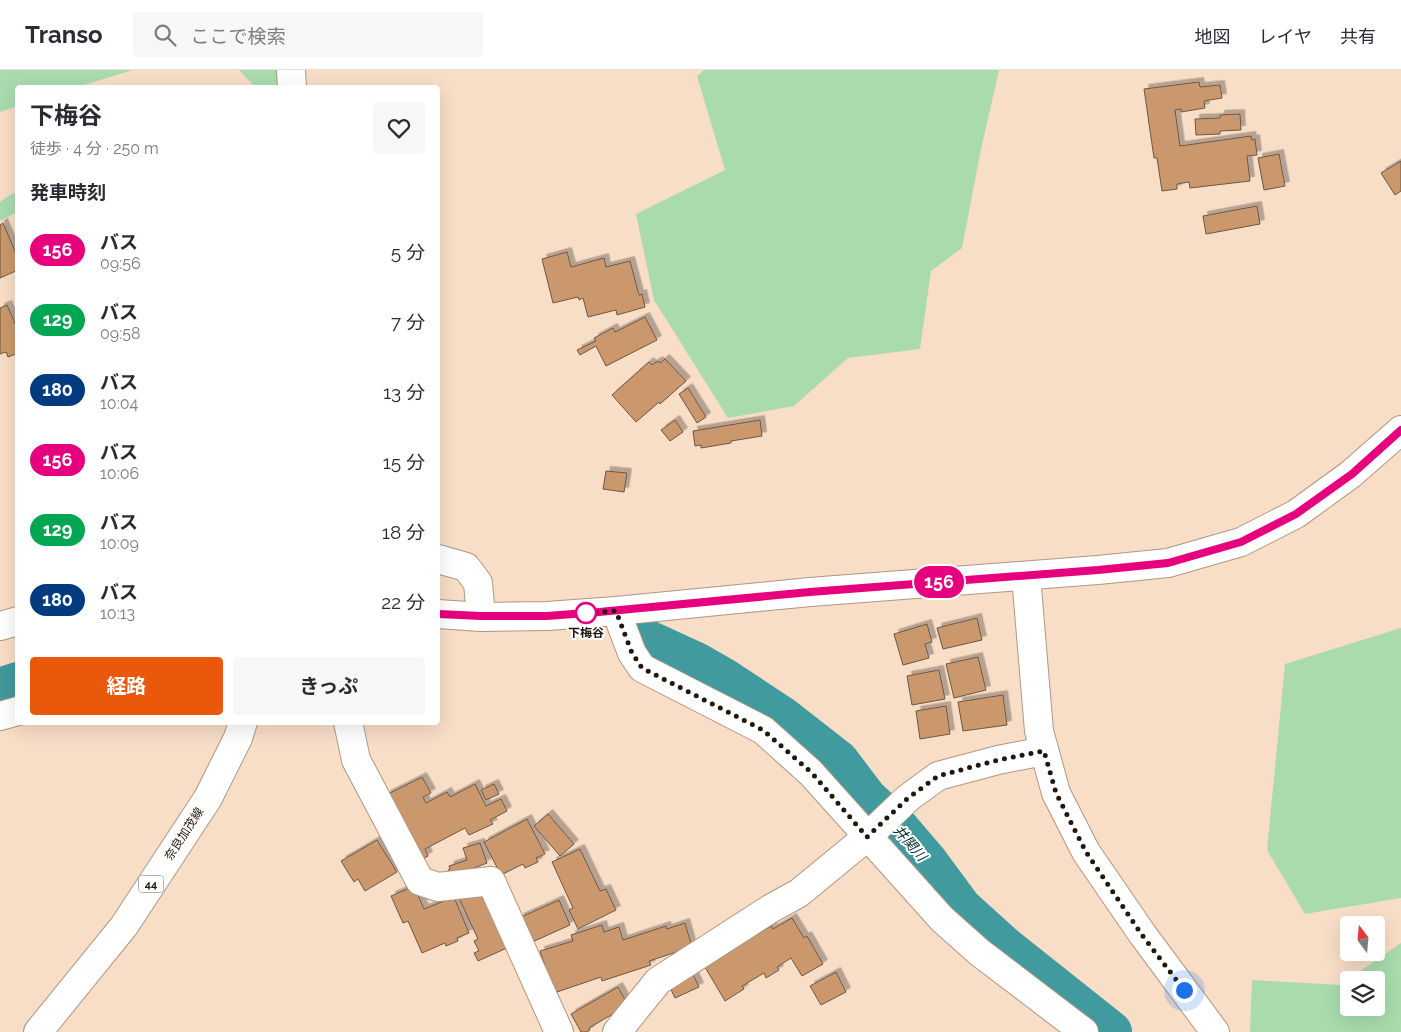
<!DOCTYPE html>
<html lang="ja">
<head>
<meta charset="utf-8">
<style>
	body { margin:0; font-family:Raleway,"Noto Sans JP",sans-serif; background:#f7f7f7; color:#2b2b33; height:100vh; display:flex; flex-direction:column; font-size:19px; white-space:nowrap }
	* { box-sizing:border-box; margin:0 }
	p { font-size:16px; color:#7c7c81 }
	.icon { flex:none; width:28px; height:28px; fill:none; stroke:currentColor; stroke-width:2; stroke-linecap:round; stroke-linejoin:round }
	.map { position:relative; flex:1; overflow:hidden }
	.sheet { position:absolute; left:15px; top:15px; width:425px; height:640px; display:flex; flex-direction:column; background:#fff; border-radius:5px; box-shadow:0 5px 20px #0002 }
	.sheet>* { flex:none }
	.badge { padding:0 10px; border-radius:16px; font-size:18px; line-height:32px }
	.needle { width:32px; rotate:344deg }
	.tools { position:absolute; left:1340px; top:846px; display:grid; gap:10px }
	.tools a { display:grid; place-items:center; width:45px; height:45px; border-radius:5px; background:#fff; box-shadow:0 5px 20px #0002; font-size:25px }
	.you { position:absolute; width:25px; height:25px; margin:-12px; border:4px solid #fff; border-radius:50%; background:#1a73e8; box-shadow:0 0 0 8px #1a73e833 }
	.map>.badge { position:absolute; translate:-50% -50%; box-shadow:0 0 0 2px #fff }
	h2 { padding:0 15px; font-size:19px; line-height:45px }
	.round { display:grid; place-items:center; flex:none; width:52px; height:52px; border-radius:5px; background:#f7f7f7 }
	.summary { display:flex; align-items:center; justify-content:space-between; height:85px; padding:0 15px }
	h1 { font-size:24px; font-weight:700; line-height:38px }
	.button { display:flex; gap:10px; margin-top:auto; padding:10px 15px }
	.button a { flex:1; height:58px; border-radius:5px; background:#ea580c; color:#fff; font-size:20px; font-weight:700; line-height:58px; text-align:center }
	.button a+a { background:#f7f7f7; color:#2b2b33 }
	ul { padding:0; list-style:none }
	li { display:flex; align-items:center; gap:15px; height:70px; padding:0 15px }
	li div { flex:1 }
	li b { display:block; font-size:19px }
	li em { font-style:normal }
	li .badge { min-width:55px; font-weight:700; text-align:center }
	header { display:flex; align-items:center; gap:30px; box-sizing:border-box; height:70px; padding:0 25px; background:#fff; border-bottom:1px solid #e1e1e2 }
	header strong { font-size:24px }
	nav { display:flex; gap:28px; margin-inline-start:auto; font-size:18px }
	.search { width:350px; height:45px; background:#f7f7f7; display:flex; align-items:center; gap:12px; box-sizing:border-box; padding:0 18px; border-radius:5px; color:#7c7c81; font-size:19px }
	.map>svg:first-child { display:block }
</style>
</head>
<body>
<header>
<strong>Transo</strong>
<div class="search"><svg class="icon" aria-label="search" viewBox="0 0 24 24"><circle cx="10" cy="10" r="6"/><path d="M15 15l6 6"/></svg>ここで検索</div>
<nav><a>地図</a><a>レイヤ</a><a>共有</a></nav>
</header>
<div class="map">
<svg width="1401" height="962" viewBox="0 0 1401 962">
	<defs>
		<filter id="shadow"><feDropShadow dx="4.5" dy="-4.5" stdDeviation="0" flood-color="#0004"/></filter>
	</defs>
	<rect width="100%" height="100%" fill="#f8ddc7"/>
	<g fill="#a9dbae" fill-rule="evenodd">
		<path d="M 0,0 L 133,0 L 77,17 L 18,18 L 17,36 L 0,42 Z"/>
		<path d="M 239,0 L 281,0 L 283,17 L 255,17 Z"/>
		<path d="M 704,0 L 999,0 L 980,84 L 962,178 L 931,201 L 920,279 L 848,288 L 794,336 L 728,348 L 654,230 L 636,144 L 725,100 L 697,6 Z"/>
		<path d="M 17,122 L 17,142 L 0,151 L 0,132 L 10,125 Z"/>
		<path d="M 1401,558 L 1401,828 L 1305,844 L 1267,780 L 1285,594 Z"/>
		<path d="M 1401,873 L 1401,962 L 1250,962 L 1252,910 L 1340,915 ZM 1349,910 L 1376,910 L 1376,938 L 1349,938 Z"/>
	</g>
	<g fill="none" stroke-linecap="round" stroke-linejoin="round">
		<g stroke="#419a9d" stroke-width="42">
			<path d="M 646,570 L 696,593 L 724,609 L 783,648 L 838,691 L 866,728 L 897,757 L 927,792 L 961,838 L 1004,877 L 1111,962"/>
			<path d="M 0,619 L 18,613"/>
		</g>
	</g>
	<g fill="#ca986c" stroke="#6d5643" filter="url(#shadow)">
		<path d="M 1199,12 L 1200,17 L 1220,15 L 1222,28 L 1204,31 L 1205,38 L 1181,42 L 1181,39 L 1175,40 L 1180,76 L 1251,66 L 1252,70 L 1255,69 L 1257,85 L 1247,86 L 1250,111 L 1190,118 L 1189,112 L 1177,114 L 1177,119 L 1162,121 L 1157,88 L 1154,88 L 1144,19 Z"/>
		<path d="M 1240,44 L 1241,60 L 1220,61 L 1220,64 L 1196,65 L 1195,49 L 1220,48 L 1220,45 Z"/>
		<path d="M 1279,84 L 1285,116 L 1264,120 L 1258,88 Z"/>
		<path d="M 1401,91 L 1401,121 L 1395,125 L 1381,103 Z"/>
		<path d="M 1257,136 L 1260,154 L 1206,164 L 1203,146 Z"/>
		<path d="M 3,153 L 18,188 L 18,200 L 0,208 L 0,155 Z"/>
		<path d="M 567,182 L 571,197 L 604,188 L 606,197 L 630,191 L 639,225 L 642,224 L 645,237 L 617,245 L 616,240 L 588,247 L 583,228 L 579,230 L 578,227 L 553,233 L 542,189 Z"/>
		<path d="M 7,235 L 18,260 L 18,283 L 8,287 L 6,282 L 0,284 L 0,238 Z"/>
		<path d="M 645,247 L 657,270 L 606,296 L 596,276 L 580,285 L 577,280 L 596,271 L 594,268 L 613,258 L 615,262 Z"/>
		<path d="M 665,289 L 686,311 L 660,334 L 659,332 L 636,352 L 612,325 L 649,292 L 652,295 L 658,291 L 660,293 Z"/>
		<path d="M 688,318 L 706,347 L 697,353 L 679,324 Z"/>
		<path d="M 675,350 L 683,362 L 670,371 L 661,360 Z"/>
		<path d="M 760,350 L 762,366 L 731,371 L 731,373 L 701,378 L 701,375 L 695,376 L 693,361 Z"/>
		<path d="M 606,401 L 627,403 L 624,422 L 603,419 Z"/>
		<path d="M 977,548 L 982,570 L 943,579 L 937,558 Z"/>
		<path d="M 927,554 L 932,572 L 925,574 L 929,588 L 903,595 L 894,564 Z"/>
		<path d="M 978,587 L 986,620 L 954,628 L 946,594 Z"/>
		<path d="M 939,600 L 945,629 L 912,635 L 907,606 Z"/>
		<path d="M 1003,625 L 1007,655 L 963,661 L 958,632 Z"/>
		<path d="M 946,636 L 950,664 L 920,669 L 916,641 Z"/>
		<path d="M 422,707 L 431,723 L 423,727 L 426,733 L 447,722 L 450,727 L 475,714 L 486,736 L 501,729 L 507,741 L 490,750 L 493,754 L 469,765 L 465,758 L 425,779 L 428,786 L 419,791 L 386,725 Z"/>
		<path d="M 494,714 L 499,724 L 486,730 L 481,720 Z"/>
		<path d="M 548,744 L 574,774 L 560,786 L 534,756 Z"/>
		<path d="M 527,749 L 545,784 L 536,788 L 538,792 L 525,798 L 523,794 L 501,805 L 484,772 Z"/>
		<path d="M 377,770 L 397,802 L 365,821 L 358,809 L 354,812 L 341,791 Z"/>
		<path d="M 480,773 L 487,793 L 451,807 L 448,800 L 450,799 L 449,796 L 467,790 L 463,778 Z"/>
		<path d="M 580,779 L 600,821 L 606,819 L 616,840 L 578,859 L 569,840 L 573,838 L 552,792 Z"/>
		<path d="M 414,816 L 424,839 L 454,827 L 469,863 L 457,868 L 458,871 L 446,876 L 445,873 L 422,883 L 408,851 L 403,853 L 391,826 Z"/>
		<path d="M 474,821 L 476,827 L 482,824 L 509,877 L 478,891 L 474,883 L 479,881 L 474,871 L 478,869 L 459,828 Z"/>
		<path d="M 559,830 L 570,855 L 530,873 L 519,848 Z"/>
		<path d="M 792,848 L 804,868 L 807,866 L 823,894 L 802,906 L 791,888 L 777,897 L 779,900 L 766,908 L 764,903 L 742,916 L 744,919 L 725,931 L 702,892 L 723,885 L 771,856 L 773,859 Z"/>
		<path d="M 685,853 L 692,877 L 649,891 L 651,895 L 602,911 L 601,907 L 554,923 L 540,881 L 573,871 L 571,865 L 602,855 L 604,862 L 619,857 L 623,870 L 666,856 L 667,859 Z"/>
		<path d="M 692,902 L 699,917 L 675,928 L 668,913 Z"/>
		<path d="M 836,902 L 846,922 L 821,935 L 810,916 Z"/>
		<path d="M 618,917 L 628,935 L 589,958 L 590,960 L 587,962 L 581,962 L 571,944 Z"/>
	</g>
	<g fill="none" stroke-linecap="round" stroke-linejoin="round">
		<defs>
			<g id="street">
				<path d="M 291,0 L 292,18"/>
				<path d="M 438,489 L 466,497 L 478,513 L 481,547"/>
				<path d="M 616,541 L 632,583 L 642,598 L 763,660 L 811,703 L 942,849 L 979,882 L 1084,962"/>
				<path d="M 0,646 L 18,641"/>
				<path d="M 348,652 L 356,690 L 420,811 L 438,817 L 491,811 L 559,962"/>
				<path d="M 617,962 L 658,911 L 770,839 L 799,823 L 867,767 L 908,728 L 938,706 L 998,690 L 1044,681"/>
			</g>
			<g id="secondary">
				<path d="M 1026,506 L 1039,661 L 1056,723 L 1086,782 L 1143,865 L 1215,962"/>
				<path d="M 0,556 L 18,551"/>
			</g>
			<g id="primary">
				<path d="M 438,544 L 481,547 L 547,546 L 616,541 L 810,522 L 1098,500 L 1168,493 L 1241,472 L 1296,444 L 1351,404 L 1401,360"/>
				<path d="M 38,962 L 124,856 L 208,728 L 238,668 L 243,652"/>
			</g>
		</defs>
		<use href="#street" stroke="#b09782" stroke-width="30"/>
		<use href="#secondary" stroke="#b09782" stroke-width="30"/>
		<use href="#primary" stroke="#b09782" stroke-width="30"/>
		<use href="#street" stroke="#fff" stroke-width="28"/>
		<use href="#secondary" stroke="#fff" stroke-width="28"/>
		<use href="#primary" stroke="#fff" stroke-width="28"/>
	</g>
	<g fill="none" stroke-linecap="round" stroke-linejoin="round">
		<defs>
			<path id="line" d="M 438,544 L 481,546 L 547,546 L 599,542 L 810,522 L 1098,500 L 1168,493 L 1241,472 L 1296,444 L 1352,404 L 1401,360"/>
		</defs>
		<use href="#line" stroke="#fff" stroke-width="11"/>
		<use href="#line" stroke="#e6007e" stroke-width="8"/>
		<path stroke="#20170f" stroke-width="5" stroke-dasharray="0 9" d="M 586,543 L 582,543 L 616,541 L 632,583 L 642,598 L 763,660 L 812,703 L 867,767 L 908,728 L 938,706 L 998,690 L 1044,681 L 1056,723 L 1086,782 L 1142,865 L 1184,920"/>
	</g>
	<circle fill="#fff" stroke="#e6007e" stroke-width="2.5" cx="586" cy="543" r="10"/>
	<g text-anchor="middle" stroke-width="4" stroke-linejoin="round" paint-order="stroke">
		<rect fill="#fff" stroke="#635d57" stroke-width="1" x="138.5" y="805.5" width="25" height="17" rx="4"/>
		<g font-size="11" font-weight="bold" fill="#20170f">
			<text x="151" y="818">44</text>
		</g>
		<g font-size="12" font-weight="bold" fill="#20170f" stroke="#fff">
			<text x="586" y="567">下梅谷</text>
		</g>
		<g font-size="12" fill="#20170f" stroke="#fff">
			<text transform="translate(184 764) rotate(-57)" y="4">奈良加茂線</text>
		</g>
		<g font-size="14" font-style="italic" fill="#043133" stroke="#fff">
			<text transform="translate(910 773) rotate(49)" y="5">井関川</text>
		</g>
	</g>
</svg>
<div class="tools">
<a><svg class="needle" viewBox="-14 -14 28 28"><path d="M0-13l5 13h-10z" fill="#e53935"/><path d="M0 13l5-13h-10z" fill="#7c7c81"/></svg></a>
<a><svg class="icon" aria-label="layers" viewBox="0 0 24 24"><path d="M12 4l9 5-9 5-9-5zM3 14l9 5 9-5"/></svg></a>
</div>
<div class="you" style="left:1184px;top:920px"></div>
<b class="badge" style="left:939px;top:512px;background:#e6007e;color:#fff">156</b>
<section class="sheet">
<div class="summary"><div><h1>下梅谷</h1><p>徒歩 · 4 分 · 250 m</p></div><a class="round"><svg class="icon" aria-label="heart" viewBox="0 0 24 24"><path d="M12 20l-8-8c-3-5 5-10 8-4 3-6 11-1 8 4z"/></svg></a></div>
<h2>発車時刻</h2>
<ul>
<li><span class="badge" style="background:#e6007e;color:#fff">156</span><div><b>バス</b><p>09:56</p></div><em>5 分</em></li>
<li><span class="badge" style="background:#00a651;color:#fff">129</span><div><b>バス</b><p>09:58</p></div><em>7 分</em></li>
<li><span class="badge" style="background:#003b80;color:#fff">180</span><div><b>バス</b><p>10:04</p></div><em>13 分</em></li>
<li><span class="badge" style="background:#e6007e;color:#fff">156</span><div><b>バス</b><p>10:06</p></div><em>15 分</em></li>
<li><span class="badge" style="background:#00a651;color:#fff">129</span><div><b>バス</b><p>10:09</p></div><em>18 分</em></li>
<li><span class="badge" style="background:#003b80;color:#fff">180</span><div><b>バス</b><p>10:13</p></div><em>22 分</em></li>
</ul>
<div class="button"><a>経路</a><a>きっぷ</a></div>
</section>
</div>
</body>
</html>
